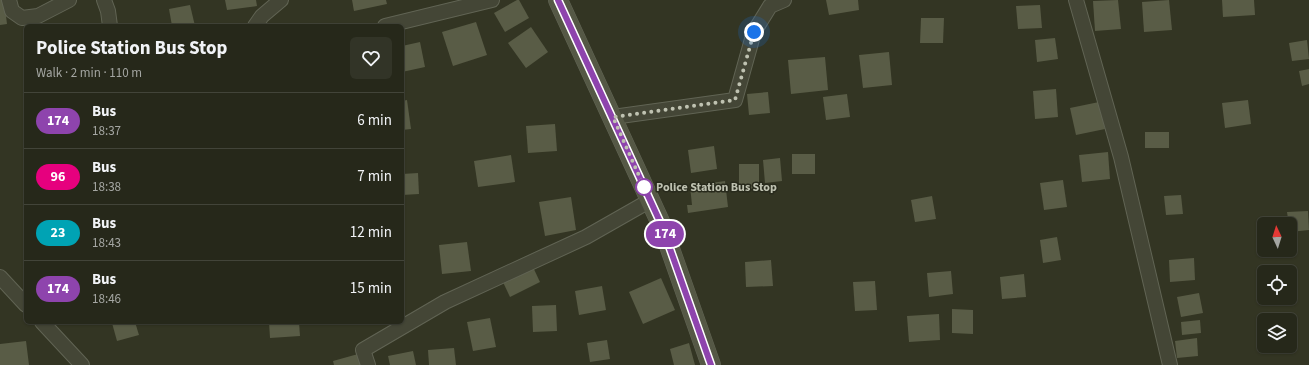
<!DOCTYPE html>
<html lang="en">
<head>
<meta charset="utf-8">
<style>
	body { margin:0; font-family:"Source Sans 3",sans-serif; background:#323427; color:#f1f3f6; height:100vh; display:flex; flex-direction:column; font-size:15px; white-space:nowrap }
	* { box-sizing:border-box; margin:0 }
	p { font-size:13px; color:#a4a6a2 }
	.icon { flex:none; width:22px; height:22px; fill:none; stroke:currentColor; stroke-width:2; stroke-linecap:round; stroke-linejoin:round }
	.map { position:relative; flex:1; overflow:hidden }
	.details { position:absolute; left:24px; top:24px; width:380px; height:300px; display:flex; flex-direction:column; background:#26281a; border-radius:6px; box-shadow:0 1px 3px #0004,0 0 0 1px #424439 }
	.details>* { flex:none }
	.badge { padding:0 8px; border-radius:13px; font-size:14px; line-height:26px }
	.needle { width:26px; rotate:356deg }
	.tools { position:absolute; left:1257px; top:217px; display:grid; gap:8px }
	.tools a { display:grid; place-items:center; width:40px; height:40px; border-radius:6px; background:#26281a; box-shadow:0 1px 3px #0004,0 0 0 1px #424439; font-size:20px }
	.you { position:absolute; width:20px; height:20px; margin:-10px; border:3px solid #fff; border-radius:50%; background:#1a73e8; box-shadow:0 0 0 6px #1a73e833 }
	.map>.badge { position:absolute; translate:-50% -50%; box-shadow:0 0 0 2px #fff }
	.round { display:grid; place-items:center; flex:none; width:42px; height:42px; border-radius:6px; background:#323427 }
	.summary { display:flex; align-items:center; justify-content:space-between; height:68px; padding:0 12px }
	h1 { font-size:19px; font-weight:700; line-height:30px }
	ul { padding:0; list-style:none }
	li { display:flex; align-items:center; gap:12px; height:56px; padding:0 12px; border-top:1px solid #424439 }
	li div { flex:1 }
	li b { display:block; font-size:15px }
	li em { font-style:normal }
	li .badge { min-width:44px; font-weight:700; text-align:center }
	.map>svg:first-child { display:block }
</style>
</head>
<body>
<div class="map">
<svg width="1309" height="365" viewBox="0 0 1309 365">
	<rect width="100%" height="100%" fill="#333523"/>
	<g fill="#595c46">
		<path d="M 0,0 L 4,0 L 7,24 L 0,25 Z"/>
		<path d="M 225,0 L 256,0 L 257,6 L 227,10 Z"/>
		<path d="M 352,0 L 386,0 L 387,4 L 354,11 Z"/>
		<path d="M 517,0 L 519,0 L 529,18 L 505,32 L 494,13 Z"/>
		<path d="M 826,0 L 858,0 L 859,10 L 829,15 Z"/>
		<path d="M 1118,0 L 1121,29 L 1095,31 L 1093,1 Z"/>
		<path d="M 1169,0 L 1172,30 L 1144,32 L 1142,2 Z"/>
		<path d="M 1222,0 L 1254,0 L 1255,15 L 1223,17 Z"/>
		<path d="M 190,5 L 195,26 L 172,26 L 169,9 Z"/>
		<path d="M 1040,5 L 1042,28 L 1018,29 L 1016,6 Z"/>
		<path d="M 921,18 L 944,18 L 943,43 L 920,43 Z"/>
		<path d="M 476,22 L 487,55 L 453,66 L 442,32 Z"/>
		<path d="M 531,27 L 548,52 L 526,68 L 508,43 Z"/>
		<path d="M 1055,38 L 1058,59 L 1037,62 L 1035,40 Z"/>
		<path d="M 1307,40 L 1309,59 L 1292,61 L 1289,43 Z"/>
		<path d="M 420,42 L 425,67 L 402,72 L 402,46 Z"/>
		<path d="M 889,52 L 892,85 L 863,88 L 859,55 Z"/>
		<path d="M 825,57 L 828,90 L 791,94 L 788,60 Z"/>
		<path d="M 1309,69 L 1309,84 L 1302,86 L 1299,71 Z"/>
		<path d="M 1056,89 L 1058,117 L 1035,119 L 1033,91 Z"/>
		<path d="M 768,92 L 770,113 L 749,115 L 747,94 Z"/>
		<path d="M 847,94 L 850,117 L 826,120 L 823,97 Z"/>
		<path d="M 407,100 L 411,129 L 402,130 L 402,101 Z"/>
		<path d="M 1248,100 L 1251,124 L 1225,128 L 1222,103 Z"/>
		<path d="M 1099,102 L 1105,129 L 1076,135 L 1070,108 Z"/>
		<path d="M 555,124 L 557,151 L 528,153 L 526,126 Z"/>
		<rect x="1145" y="132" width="24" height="16"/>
		<path d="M 714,146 L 717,169 L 691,173 L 688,150 Z"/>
		<path d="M 1108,152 L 1110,179 L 1082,182 L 1079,155 Z"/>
		<rect x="792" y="154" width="23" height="20"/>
		<path d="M 511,155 L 515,182 L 478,187 L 474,161 Z"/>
		<path d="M 780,158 L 782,181 L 765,183 L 763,160 Z"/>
		<rect x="739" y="164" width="20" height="25"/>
		<path d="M 418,173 L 419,194 L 402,195 L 402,174 Z"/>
		<path d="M 1063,180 L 1067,207 L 1044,210 L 1040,183 Z"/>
		<path d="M 725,181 L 728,207 L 688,213 L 687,205 L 692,205 L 690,186 Z"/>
		<path d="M 1181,195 L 1183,214 L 1166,215 L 1164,196 Z"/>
		<path d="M 932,196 L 936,219 L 915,222 L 911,200 Z"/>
		<path d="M 571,197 L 576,230 L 545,236 L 539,202 Z"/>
		<path d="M 1308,211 L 1309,230 L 1290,232 L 1287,212 Z"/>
		<path d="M 1057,237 L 1061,260 L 1043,263 L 1040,240 Z"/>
		<path d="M 467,242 L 471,271 L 442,274 L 439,245 Z"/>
		<path d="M 1194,258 L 1195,280 L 1170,282 L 1169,260 Z"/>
		<path d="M 771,260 L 773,286 L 746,287 L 745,262 Z"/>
		<path d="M 532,265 L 540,282 L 510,297 L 502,280 Z"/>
		<path d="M 951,271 L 953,294 L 929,297 L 927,273 Z"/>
		<path d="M 1024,274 L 1026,297 L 1002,299 L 1000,277 Z"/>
		<path d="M 661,278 L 675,310 L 643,324 L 629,292 Z"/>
		<path d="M 875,281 L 877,310 L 855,311 L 853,282 Z"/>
		<path d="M 602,286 L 606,310 L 579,315 L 575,291 Z"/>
		<path d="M 1199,293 L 1203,313 L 1181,317 L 1177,297 Z"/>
		<path d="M 556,305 L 557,331 L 533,332 L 532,306 Z"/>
		<path d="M 952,309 L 973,310 L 973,334 L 952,333 Z"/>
		<path d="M 939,314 L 940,340 L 909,342 L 907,316 Z"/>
		<path d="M 490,318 L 496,347 L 473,351 L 467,322 Z"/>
		<path d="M 1200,320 L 1201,333 L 1182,335 L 1181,322 Z"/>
		<path d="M 116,322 L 135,322 L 139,335 L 117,341 L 112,323 Z"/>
		<path d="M 269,322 L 299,322 L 300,336 L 270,338 Z"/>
		<path d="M 1197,338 L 1198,356 L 1177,358 L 1175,341 Z"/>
		<path d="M 607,340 L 610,359 L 590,362 L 587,343 Z"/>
		<path d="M 26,341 L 29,365 L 0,365 L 0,344 Z"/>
		<path d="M 689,343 L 695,365 L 674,365 L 670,349 Z"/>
		<path d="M 454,348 L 456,365 L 429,365 L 428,350 Z"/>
		<path d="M 413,351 L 416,365 L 390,365 L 388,356 Z"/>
		<path d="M 358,354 L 361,365 L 334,365 L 333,361 Z"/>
	</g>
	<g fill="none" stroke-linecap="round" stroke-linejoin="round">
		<defs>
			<g id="street">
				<path d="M 9,0 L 12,11 L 22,18 L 38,16 L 69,0"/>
				<path d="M 104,0 L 108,11 L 110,26"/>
				<path d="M 1076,0 L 1121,157 L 1170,365"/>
				<path d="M 255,26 L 262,16 L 281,0"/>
				<path d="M 385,26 L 492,0"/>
				<path d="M 613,117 L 735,100 L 754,32 L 770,6 L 784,0"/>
				<path d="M 0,277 L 26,305"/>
				<path d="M 42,322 L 82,365"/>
				<path d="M 368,365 L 363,350 L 445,302 L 586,237 L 651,200"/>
			</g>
			<path id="secondary" d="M 558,0 L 662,226 L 711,365"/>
		</defs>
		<use href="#street" stroke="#616454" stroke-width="16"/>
		<use href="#secondary" stroke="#616454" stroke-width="20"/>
		<use href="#street" stroke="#444636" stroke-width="14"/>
		<use href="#secondary" stroke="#555845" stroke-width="19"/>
	</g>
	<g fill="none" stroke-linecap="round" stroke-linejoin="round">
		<defs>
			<path id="line" d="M 558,0 L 662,226 L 711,365"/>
		</defs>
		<use href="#line" stroke="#fff" stroke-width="9"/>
		<use href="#line" stroke="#8e44ad" stroke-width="6"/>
		<path stroke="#bfc2b1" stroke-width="4" stroke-dasharray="0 7.2" d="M 644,187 L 613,117 L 735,100 L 754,32"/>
	</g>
	<circle fill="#fff" stroke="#8e44ad" stroke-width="2" cx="644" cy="187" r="8"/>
	<g text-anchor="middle" stroke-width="3" stroke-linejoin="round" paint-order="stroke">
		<g font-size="12" font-weight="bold" fill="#bfc2b1" stroke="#282a1c" text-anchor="start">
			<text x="656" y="191">Police Station Bus Stop</text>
		</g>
	</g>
</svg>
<div class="tools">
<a><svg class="needle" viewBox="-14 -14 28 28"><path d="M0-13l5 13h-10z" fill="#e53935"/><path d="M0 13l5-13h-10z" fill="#a4a6a2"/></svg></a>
<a><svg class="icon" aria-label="locate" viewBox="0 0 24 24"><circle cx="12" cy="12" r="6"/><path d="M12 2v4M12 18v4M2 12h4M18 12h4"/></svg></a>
<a><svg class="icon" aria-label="layers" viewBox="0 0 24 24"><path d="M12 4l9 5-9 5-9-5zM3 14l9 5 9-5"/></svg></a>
</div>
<div class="you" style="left:754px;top:32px"></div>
<b class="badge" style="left:665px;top:234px;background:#8e44ad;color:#fff">174</b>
<section class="details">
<div class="summary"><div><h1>Police Station Bus Stop</h1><p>Walk · 2 min · 110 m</p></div><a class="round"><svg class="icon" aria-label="heart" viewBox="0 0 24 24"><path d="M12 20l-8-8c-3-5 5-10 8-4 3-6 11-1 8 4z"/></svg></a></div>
<ul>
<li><span class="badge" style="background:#8e44ad;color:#fff">174</span><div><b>Bus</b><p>18:37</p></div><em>6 min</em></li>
<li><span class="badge" style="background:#e6007e;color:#fff">96</span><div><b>Bus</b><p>18:38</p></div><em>7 min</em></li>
<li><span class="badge" style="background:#00a3b4;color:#fff">23</span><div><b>Bus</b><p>18:43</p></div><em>12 min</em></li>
<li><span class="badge" style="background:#8e44ad;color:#fff">174</span><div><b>Bus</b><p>18:46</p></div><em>15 min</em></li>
</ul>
</section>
</div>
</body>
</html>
